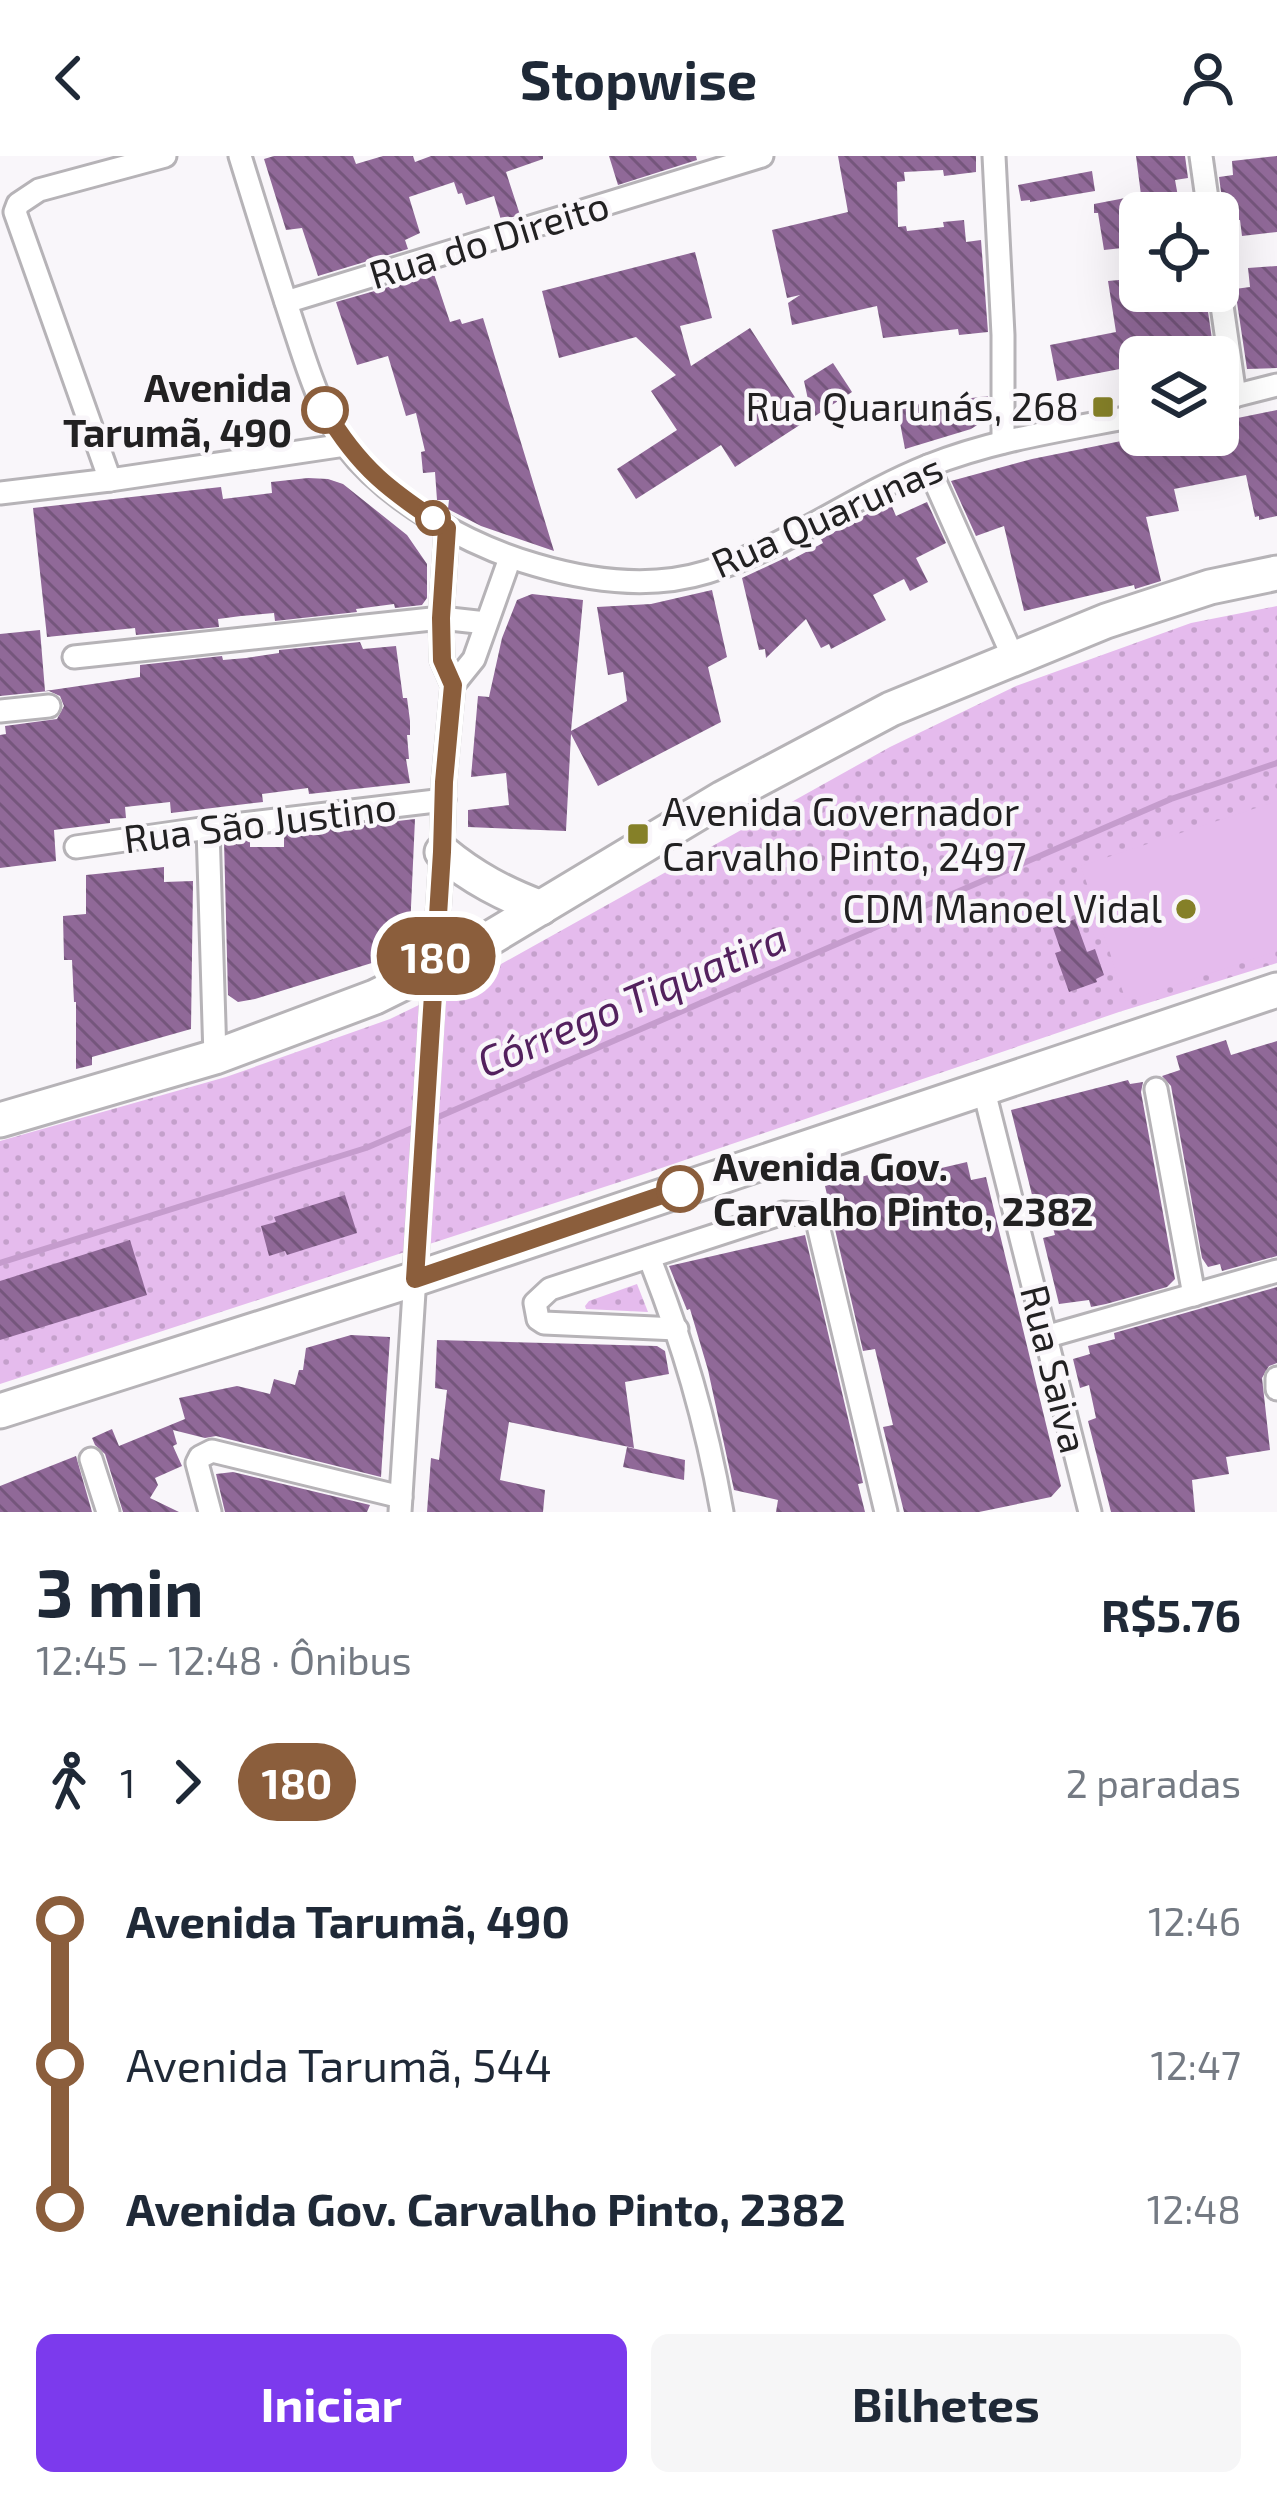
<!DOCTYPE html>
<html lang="pt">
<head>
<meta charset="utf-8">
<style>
	body { margin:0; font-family:"Exo 2",sans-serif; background:#f6f6f7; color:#1f2937; height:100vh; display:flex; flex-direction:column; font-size:45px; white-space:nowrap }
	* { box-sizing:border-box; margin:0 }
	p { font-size:39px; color:#747a83 }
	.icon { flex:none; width:66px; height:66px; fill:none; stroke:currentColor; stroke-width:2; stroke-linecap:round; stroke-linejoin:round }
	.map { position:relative; height:1356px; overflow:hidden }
	.details { display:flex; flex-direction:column; background:#fff; flex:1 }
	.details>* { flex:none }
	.badge { padding:0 24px; border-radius:39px; font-size:42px; line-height:78px }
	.fabs { position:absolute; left:1119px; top:36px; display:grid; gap:24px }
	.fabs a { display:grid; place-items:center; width:120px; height:120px; border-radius:18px; background:#fff; box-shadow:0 12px 48px #0002; font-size:60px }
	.map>.badge { position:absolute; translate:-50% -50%; box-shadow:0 0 0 6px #fff }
	.legs { display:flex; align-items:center; gap:18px; height:132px; padding:0 36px; font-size:39px }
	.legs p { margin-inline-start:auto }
	.headline { display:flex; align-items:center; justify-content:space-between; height:204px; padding:0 36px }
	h1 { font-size:66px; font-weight:700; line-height:90px }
	.primary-button { display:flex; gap:24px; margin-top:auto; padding:24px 36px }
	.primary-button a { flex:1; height:138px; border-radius:18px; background:#7c3aed; color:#fff; font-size:48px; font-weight:700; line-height:138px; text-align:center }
	.primary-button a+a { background:#f6f6f7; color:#1f2937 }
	ul { padding:0 36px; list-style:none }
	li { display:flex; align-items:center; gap:42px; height:144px; font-size:45px }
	li i { display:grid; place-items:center; width:18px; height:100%; margin:0 15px; background:currentColor }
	li i::after { content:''; width:30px; height:30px; margin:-15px; border:9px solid; border-radius:50%; background:#fff }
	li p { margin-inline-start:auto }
	li:first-child i { background:linear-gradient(#0000 50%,currentColor 0) }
	li:last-child i { background:linear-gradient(currentColor 50%,#0000 0) }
	header { display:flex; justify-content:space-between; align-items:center; height:156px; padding:0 36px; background:#fff; font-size:54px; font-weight:700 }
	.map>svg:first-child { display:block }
</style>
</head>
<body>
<header><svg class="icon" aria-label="back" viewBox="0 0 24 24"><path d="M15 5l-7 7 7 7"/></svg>Stopwise<svg class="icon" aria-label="person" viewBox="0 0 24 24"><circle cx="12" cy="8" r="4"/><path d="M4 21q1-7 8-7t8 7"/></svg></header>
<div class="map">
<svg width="1277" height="1356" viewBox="0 0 1277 1356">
	<defs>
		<pattern id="park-dots" width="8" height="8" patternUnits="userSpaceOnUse" patternTransform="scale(3)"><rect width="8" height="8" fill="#e5bbed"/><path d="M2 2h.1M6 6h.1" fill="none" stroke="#c4a0cb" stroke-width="1.8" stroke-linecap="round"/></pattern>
		<pattern id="building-back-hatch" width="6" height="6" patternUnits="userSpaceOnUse" patternTransform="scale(3)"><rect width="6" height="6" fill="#906998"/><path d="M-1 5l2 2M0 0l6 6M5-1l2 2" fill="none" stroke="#75567c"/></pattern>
	</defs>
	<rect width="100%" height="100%" fill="#f9f6fa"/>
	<g fill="url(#park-dots)">
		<path d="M 1277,450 L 1277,807 L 1119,856 L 641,1019 L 0,1228 L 0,985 L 226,921 L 390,863 L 485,817 L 890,591 L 1016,530 L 1191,467 Z"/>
		<path d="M 637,1128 L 648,1156 L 586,1153 L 585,1150 L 589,1145 Z"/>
	</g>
	<path fill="#e5bbed" d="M 1277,645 L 1277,795 L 1126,845 L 1081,710 Z"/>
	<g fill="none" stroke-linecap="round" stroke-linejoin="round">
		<g stroke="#c59ccd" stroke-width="6">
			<path d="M 429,965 L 1171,643 L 1277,607"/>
			<path d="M 0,1107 L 366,992 L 417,970"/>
		</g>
	</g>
	<g fill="url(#building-back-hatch)">
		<path d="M 274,0 L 353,0 L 356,8 L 383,0 L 413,0 L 415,6 L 431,0 L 543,0 L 543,3 L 506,16 L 520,59 L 501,64 L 494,40 L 466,49 L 462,37 L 458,38 L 454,26 L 409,41 L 420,77 L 405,84 L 408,93 L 318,120 L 302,72 L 286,74 L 264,3 Z"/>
		<path d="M 609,0 L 696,0 L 697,4 L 618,29 Z"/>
		<path d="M 838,0 L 976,0 L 976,16 L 944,20 L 943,14 L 904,16 L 905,25 L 897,26 L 898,71 L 906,70 L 907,75 L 944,71 L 943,66 L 964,64 L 966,86 L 981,84 L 988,176 L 959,179 L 958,173 L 883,182 L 877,150 L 792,169 L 788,147 L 800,139 L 787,142 L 772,74 L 848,56 Z"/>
		<path d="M 1136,0 L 1185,0 L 1188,22 L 1175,24 L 1181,57 L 1140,57 L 1140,90 L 1104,94 L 1098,57 L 1094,57 L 1094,48 L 1141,39 Z"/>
		<path d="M 1277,0 L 1277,76 L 1242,80 L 1240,64 L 1225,65 L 1219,21 L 1233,19 L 1232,5 Z"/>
		<path d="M 1092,15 L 1095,35 L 1030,46 L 1030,44 L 1021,45 L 1018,29 Z"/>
		<path d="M 695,96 L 712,162 L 680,170 L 691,210 L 750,172 L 809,263 L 735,311 L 721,289 L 636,343 L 617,313 L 677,274 L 651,235 L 676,219 L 636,181 L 559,202 L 542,135 Z"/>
		<path d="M 1277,110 L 1277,212 L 1247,213 L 1235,133 L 1250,131 L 1248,112 Z"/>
		<path d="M 434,118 L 450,166 L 460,163 L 462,168 L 483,162 L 554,395 L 481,370 L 448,353 L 449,344 L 437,344 L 435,316 L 423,317 L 421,296 L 425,295 L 416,257 L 406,260 L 388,200 L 357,209 L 336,146 Z"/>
		<path d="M 1140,122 L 1140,135 L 1205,135 L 1214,197 L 1208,198 L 1209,201 L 1140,201 L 1140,243 L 1129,244 L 1125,212 L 1057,225 L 1050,189 L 1116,176 L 1108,125 Z"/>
		<path d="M 833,207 L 852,236 L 812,262 L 804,225 Z"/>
		<path d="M 988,240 L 985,264 L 971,273 L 905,293 L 897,251 Z"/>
		<path d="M 1277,254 L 1277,360 L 1259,364 L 1259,360 L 1255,361 L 1246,319 L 1174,333 L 1179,355 L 1146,361 L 1161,425 L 1135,433 L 1134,429 L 1024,455 L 1004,370 L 976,380 L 951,325 L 1032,303 L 1151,279 L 1218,279 L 1218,266 Z"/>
		<path d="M 308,322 L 328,323 L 343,328 L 407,379 L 427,408 L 427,442 L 422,449 L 395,452 L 394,448 L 356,453 L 357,456 L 275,465 L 274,457 L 241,460 L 218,463 L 219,471 L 136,479 L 135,472 L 47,481 L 33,352 L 221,331 L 223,343 L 272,337 L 271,326 Z"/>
		<path d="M 890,346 L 896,360 L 927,346 L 946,387 L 916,402 L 928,426 L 910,435 L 904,423 L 873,439 L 886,464 L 831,493 L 829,488 L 821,492 L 806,463 L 766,502 L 765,493 L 759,494 L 742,422 L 787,401 L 789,405 L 823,387 L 821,383 Z"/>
		<path d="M 712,434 L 727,501 L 708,511 L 721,566 L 598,630 L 571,578 L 566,675 L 468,671 L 468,654 L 509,649 L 506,617 L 471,621 L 478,540 L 489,541 L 502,482 L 517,444 L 532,438 L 583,444 L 571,575 L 627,545 L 623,516 L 608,519 L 597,451 L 651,448 Z"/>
		<path d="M 40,474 L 45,535 L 140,521 L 140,509 L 222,500 L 223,504 L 246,502 L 279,497 L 279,494 L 360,486 L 363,493 L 396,490 L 403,542 L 407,542 L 410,565 L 410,579 L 407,579 L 409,603 L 406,603 L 410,627 L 309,638 L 308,632 L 262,638 L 263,646 L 171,657 L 170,646 L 125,651 L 126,662 L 110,663 L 110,667 L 54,674 L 56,705 L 0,712 L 0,579 L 6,578 L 5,570 L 57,563 L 64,550 L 60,540 L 49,535 L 0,540 L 0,478 Z"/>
		<path d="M 415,663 L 410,773 L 397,796 L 388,802 L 255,843 L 238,846 L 228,839 L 224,685 L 250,682 L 250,691 L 284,691 L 284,678 Z"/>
		<path d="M 164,711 L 164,726 L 193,725 L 191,873 L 92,901 L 92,909 L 76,913 L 76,846 L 74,846 L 72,804 L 64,804 L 63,760 L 86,758 L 86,719 Z"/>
		<path d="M 1075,763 L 1087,796 L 1095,793 L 1104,819 L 1096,823 L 1097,826 L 1069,836 L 1055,797 L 1061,795 L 1053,772 Z"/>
		<path d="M 1226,884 L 1231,899 L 1277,885 L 1277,1100 L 1222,1115 L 1220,1108 L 1208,1111 L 1202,1102 L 1171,930 L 1162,920 L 1180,914 L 1176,900 Z"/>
		<path d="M 1128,924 L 1130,928 L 1143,926 L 1141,936 L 1175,1123 L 1167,1131 L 1106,1148 L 1091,1151 L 1089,1144 L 1059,1148 L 1043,1082 L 1055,1079 L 1045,1044 L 1034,1047 L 1011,954 Z"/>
		<path d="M 967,1006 L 971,1024 L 986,1021 L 1061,1330 L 1051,1341 L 979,1356 L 904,1356 L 883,1271 L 893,1269 L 875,1193 L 863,1195 L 825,1030 L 900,1011 L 903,1021 Z"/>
		<path d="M 345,1039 L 357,1077 L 287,1099 L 285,1095 L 269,1100 L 261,1070 L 276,1066 L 274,1061 Z"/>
		<path d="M 805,1079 L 860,1313 L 863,1327 L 858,1328 L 865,1356 L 776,1356 L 778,1344 L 734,1334 L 708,1214 L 690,1153 L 687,1154 L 669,1110 Z"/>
		<path d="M 130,1084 L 147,1139 L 0,1184 L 0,1125 Z"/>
		<path d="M 1277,1131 L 1277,1207 L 1269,1210 L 1262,1222 L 1270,1294 L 1226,1301 L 1229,1318 L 1192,1324 L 1195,1356 L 1111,1356 L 1088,1265 L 1096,1262 L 1089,1229 L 1080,1232 L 1073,1203 L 1090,1198 L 1088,1190 L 1115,1183 L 1114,1177 Z"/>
		<path d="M 351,1179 L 390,1181 L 381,1321 L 216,1280 L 205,1282 L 173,1274 L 177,1288 L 173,1290 L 182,1310 L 155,1322 L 158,1329 L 150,1342 L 179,1356 L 123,1356 L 105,1298 L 95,1289 L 92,1282 L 112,1273 L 119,1290 L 185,1263 L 179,1242 L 237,1230 L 270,1238 L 274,1223 L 295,1229 L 299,1214 L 303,1214 L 306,1192 Z"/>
		<path d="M 437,1184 L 657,1190 L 665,1195 L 669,1218 L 625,1226 L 634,1292 L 509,1266 L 500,1324 L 545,1334 L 543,1356 L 427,1356 L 431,1302 L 439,1304 L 447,1234 L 435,1232 Z"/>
		<path d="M 627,1291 L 685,1304 L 684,1324 L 623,1311 Z"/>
		<path d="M 76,1300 L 92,1356 L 0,1356 L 0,1330 Z"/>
		<path d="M 233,1316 L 370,1349 L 367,1356 L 225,1356 L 216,1318 Z"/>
	</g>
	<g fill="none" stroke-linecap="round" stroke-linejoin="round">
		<defs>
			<g id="minor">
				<path d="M 240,0 C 257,55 274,110 292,165 C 306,207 319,254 346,290 C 389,346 470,390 536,409 C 590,425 652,433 707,416 C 786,392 851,341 928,310 C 995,283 1069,273 1140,259"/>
				<path d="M 994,0 L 1003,179 L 1003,286"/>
				<path d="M 1201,0 L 1209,57"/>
				<path d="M 1218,122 L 1235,240"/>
				<path d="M 286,146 L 762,0"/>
				<path d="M 1218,244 L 1277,229"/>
				<path d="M 928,310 L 1013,501"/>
				<path d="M 110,324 L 15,56 L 18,48 L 39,34 L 165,0"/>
				<path d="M 0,337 L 110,324 L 345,289"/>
				<path d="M 74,501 L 441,462 L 486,467"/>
				<path d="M 453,529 L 474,503 L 510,402"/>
				<path d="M 0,555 L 49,550"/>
				<path d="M 208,672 L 215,901"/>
				<path d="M 76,691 L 208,672 L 444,644"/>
				<path d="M 983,931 L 1090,1356"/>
				<path d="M 1156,933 L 1194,1139"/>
				<path d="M 649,1101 C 683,1187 706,1265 722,1356"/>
				<path d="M 677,1173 L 544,1167 L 538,1163 L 535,1147 L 550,1133 L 783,1057 L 808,1058 L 817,1065 L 886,1356"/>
				<path d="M 1045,1181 L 1277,1115"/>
				<path d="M 1277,1222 L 1277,1233"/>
				<path d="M 91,1303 L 108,1356"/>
				<path d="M 210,1356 L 197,1307 L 200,1301 L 212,1295 L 401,1341"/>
				<path d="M 400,1356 L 442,696 L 444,625 L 453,529 L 442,504 L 441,462 L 447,372"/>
			</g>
			<g id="primary">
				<path d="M 442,696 C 473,722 504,738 541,752"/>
				<path d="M 0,964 L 215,901 L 375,841 L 472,793 L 723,642 L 891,553 L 1106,465 L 1210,431 L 1277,417"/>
				<path d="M 0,1255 L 415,1123 L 1277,834"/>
			</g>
		</defs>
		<use href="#minor" stroke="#b6b3b7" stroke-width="27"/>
		<use href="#primary" stroke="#b6b3b7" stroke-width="39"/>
		<use href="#minor" stroke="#fff" stroke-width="21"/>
		<use href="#primary" stroke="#fff" stroke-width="33"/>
	</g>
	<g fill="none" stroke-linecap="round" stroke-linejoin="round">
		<defs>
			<path id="line-1" d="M 325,254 C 359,312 391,336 447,372 L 441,462 L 442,504 L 453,529 L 444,626 L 442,696 L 415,1123 L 680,1033"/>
		</defs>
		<use href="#line-1" stroke="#fff" stroke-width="27"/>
		<use href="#line-1" stroke="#8b5e3c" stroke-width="18"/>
	</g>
	<g fill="#858028" stroke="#f9f6fa" stroke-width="4.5">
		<rect x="1091" y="239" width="24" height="24" rx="6"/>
		<rect x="626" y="666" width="24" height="24" rx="6"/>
		<circle cx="1186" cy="753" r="12"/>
	</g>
	<g fill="#fff" stroke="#8b5e3c" stroke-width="6">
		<circle cx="325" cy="254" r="21"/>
		<circle cx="433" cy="362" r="15"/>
		<circle cx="680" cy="1033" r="21"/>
	</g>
	<g text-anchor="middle" stroke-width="9" stroke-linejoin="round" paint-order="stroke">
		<g font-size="39" fill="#222122" stroke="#f9f6fa">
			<text transform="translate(489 84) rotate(-17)" y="14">Rua do Direito</text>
			<text transform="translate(827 360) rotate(-24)" y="14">Rua Quarunas</text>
			<text transform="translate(260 667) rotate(-7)" y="14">Rua São Justino</text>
			<text transform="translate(1054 1213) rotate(76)" y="14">Rua Saiva</text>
		</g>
		<g font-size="39" font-weight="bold" fill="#222122" stroke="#f9f6fa" text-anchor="end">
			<text x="292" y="246">Avenida<tspan x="292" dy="45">Tarumã, 490</tspan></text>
			<text x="713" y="1025" text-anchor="start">Avenida Gov.<tspan x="713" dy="45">Carvalho Pinto, 2382</tspan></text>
		</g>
		<g font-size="39" fill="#222122" stroke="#f9f6fa" text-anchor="end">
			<text x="1079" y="265">Rua Quarunás, 268</text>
			<text x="662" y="670" text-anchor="start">Avenida Governador<tspan x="662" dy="45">Carvalho Pinto, 2497</tspan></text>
			<text x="1162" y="767">CDM Manoel Vidal</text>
		</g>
		<g font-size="42" font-style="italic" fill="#53215e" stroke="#f9f6fa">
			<text transform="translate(632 844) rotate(-23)" y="15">Córrego Tiquatira</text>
		</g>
	</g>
</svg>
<div class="fabs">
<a><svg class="icon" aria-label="locate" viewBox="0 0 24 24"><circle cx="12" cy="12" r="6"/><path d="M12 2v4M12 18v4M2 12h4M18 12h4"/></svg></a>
<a><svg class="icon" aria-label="layers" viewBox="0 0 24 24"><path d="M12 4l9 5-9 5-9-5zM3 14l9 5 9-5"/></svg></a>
</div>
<b class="badge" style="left:436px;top:800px;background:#8b5e3c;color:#fff">180</b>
</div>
<section class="details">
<div class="headline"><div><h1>3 min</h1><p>12:45 – 12:48 · Ônibus</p></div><b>R$5.76</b></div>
<div class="legs"><svg class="icon" aria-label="walk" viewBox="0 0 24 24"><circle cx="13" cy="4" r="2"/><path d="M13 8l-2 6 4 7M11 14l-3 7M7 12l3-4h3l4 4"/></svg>1<svg class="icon" aria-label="forward" viewBox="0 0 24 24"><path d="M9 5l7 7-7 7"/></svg><b class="badge" style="background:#8b5e3c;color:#fff">180</b><p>2 paradas</p></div>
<ul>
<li><i style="color:#8b5e3c"></i><b>Avenida Tarumã, 490</b><p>12:46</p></li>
<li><i style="color:#8b5e3c"></i><span>Avenida Tarumã, 544</span><p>12:47</p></li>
<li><i style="color:#8b5e3c"></i><b>Avenida Gov. Carvalho Pinto, 2382</b><p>12:48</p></li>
</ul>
<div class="primary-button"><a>Iniciar</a><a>Bilhetes</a></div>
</section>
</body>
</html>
